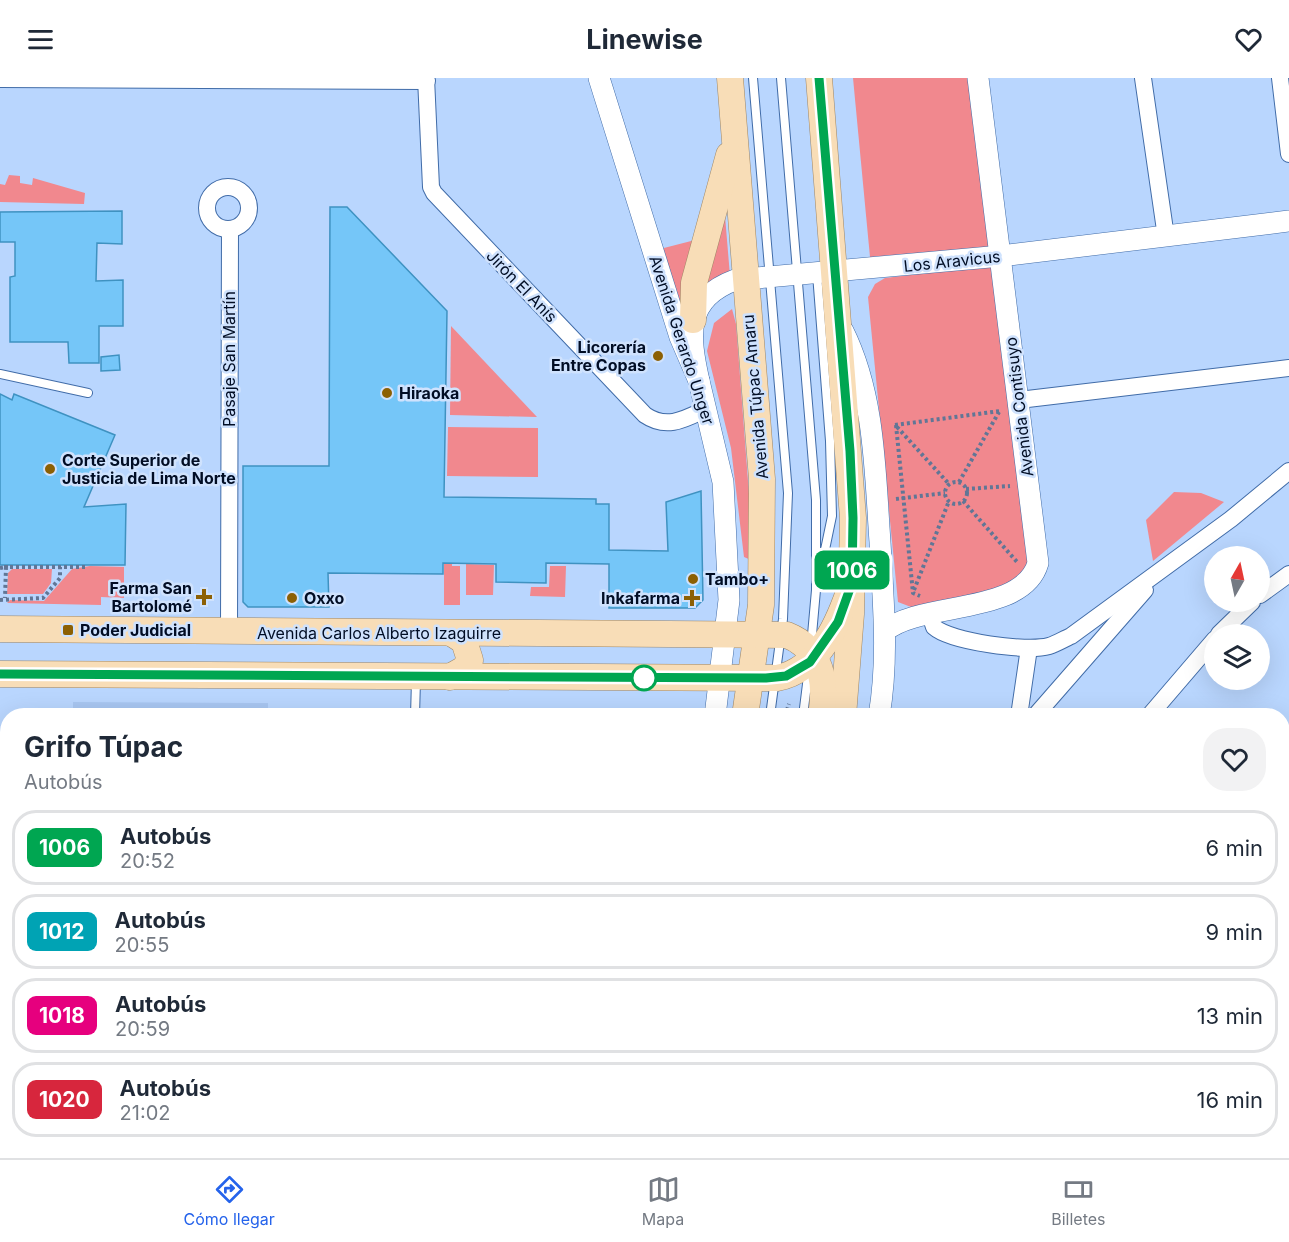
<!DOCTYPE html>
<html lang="es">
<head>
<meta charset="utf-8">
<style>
	body { margin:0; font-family:Inter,sans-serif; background:#f2f2f3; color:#1f2937; height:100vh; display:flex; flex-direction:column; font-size:22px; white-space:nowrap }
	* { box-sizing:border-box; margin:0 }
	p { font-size:20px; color:#747a83 }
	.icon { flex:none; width:33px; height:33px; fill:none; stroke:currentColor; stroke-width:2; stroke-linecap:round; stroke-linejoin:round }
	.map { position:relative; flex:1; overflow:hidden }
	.details { position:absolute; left:0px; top:630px; width:1290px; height:450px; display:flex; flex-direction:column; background:#fff; border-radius:24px 24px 0 0; box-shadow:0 6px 24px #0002 }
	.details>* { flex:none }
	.badge { padding:0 12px; border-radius:9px; font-size:21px; line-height:39px }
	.needle { width:39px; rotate:9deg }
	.controls { position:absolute; left:1204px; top:468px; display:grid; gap:12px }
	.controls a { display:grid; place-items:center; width:66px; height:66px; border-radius:50%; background:#fff; box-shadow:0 6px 24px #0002; font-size:30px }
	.map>.badge { position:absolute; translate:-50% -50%; box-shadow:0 0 0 3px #fff }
	.round { display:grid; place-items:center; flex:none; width:63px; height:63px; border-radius:24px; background:#f2f2f3 }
	.head { display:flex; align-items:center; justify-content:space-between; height:102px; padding:0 24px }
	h1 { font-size:28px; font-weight:700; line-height:45px }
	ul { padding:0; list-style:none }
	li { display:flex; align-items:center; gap:18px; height:75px; margin:0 12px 9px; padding:0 12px; border:3px solid #e0e1e3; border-radius:24px }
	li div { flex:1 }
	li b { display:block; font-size:22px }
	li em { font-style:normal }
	li .badge { min-width:66px; font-weight:700; text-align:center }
	header { display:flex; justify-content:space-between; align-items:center; height:78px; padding:0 24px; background:#fff; font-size:27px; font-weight:700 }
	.menu { display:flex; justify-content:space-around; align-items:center; height:84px; border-top:2px solid #e0e1e3; background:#fff; font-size:16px; color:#747a83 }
	.menu a { display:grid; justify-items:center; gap:3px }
	.menu .active { color:#2563eb }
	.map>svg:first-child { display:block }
</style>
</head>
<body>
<header><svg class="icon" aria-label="menu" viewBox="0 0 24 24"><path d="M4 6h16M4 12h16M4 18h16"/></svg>Linewise<svg class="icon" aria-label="heart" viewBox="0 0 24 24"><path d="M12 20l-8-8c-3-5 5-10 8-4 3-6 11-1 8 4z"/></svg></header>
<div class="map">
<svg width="1289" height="1080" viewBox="0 0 1289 1080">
	<rect width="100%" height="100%" fill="#b9d6fe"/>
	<g fill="#a8c6f1">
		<path d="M 73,624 L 268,625 L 268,637 L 73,637 Z"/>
		<rect x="0" y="806" width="7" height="80"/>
		<path d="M 237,1073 L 237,1072 L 574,1073 L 572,1080 L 237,1080 Z"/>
	</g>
	<g fill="#f1888e">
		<path d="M 853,0 L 968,0 L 989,169 L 870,179 Z"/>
		<path d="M 9,97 L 20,98 L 20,105 L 32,107 L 33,100 L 85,115 L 84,126 L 0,124 L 0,106 L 5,107 Z"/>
		<path d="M 724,126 L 730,198 L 700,215 Z"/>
		<path d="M 699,161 L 684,246 L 660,171 Z"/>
		<path d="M 995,187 L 1032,489 L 998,511 L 929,530 L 911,529 L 898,524 L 868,219 L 875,206 L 885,200 Z"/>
		<path d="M 732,231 L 736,246 L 749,416 L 751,482 L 744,479 L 731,370 L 707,273 L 714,245 Z"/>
		<path d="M 451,248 L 537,339 L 450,337 Z"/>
		<path d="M 448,349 L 538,350 L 538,399 L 447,398 Z"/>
		<path d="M 1174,414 L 1201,415 L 1224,424 L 1153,483 L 1146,442 Z"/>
		<path d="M 444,479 L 452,479 L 452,488 L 460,488 L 460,527 L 444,527 Z"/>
		<path d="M 466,486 L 494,487 L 493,517 L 466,517 Z"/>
		<path d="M 90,488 L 124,489 L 124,520 L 101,519 L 101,527 L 7,525 L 10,522 L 44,523 L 72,491 Z"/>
		<path d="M 550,488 L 566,488 L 565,519 L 530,518 L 531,509 L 549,509 Z"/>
		<path d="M 12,491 L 52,491 L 51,505 L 43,516 L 7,516 L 8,495 Z"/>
		<rect x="179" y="1073" width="53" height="7"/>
		<path d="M 734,1073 L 768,1073 L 765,1080 L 732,1080 Z"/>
	</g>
	<g fill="#75c6f8" stroke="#3f92c1" stroke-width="1.5">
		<path d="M 330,129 L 347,129 L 447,233 L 444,419 L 596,421 L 596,426 L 609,426 L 609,472 L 668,473 L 666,424 L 701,413 L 703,522 L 695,530 L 609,530 L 609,486 L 546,485 L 546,505 L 496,504 L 496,486 L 443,485 L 443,496 L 328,495 L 329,529 L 248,529 L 243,524 L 243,388 L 329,388 Z"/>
		<path d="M 122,133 L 122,166 L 97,165 L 96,203 L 123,202 L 123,248 L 99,248 L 99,285 L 69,285 L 68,264 L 10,264 L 10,199 L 15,198 L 15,164 L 0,164 L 0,134 Z"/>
		<path d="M 119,277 L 120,292 L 101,293 L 101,279 Z"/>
		<path d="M 0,316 L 12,322 L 14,316 L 115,357 L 84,429 L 126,426 L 125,487 L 0,487 Z"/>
	</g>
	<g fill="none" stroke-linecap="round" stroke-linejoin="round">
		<defs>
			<g id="service">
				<path d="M 753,0 L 788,415 L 783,541 L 770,638"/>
				<path d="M 781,0 L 816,422 L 816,512 L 811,568"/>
				<path d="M 817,196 L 830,363 L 832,438 L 821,491"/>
				<path d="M 0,296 L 88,315"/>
				<path d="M 415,638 L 416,602"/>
				<path d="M 803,638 L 809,590"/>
				<path d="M 659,1080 L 661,1072"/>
				<path d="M 692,1080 L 694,1072"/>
			</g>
			<g id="minor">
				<path d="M 426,0 L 431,109 L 434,115 L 645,337 C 667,352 685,341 706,331"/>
				<path d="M 1143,0 L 1166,159"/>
				<path d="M 1280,0 L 1289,76"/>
				<path d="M 0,1 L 427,3"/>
				<circle cx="228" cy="130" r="21"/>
				<path d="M 1019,322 L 1289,290"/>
				<path d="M 1260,517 L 1289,496"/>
				<path d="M 930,537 L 934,549 C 951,564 1027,574 1049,568 C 1056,566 1064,561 1071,558 L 1231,441 L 1289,393"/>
				<path d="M 229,554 L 230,151"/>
				<path d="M 1219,556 L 1252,524"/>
				<path d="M 1019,638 L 1029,570"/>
				<path d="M 1035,638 L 1145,512"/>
				<path d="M 1149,638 L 1215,561"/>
				<path d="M 917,1072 L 924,1080"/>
				<path d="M 1018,1072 L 1019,1080"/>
				<path d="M 882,1080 L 886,1072"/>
			</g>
			<g id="tertiary">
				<path d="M 599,0 L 680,259 L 699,303 L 723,404 L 729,522 L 715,638"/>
				<path d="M 843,253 C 875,317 875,394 880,464 C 883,522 889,580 879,638"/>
				<path d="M 699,303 C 689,258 684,221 735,202 L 1001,178 L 1289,143"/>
				<path d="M 885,553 C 920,523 1023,538 1038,485 L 978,0"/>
				<path d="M 595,1080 L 597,1072"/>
				<path d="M 773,1080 L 775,1072"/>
			</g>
			<g id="primary">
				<path d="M 730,0 L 762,401 L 761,527 L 745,638"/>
				<path d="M 819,0 L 853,440 L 851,536 L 843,638"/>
				<path d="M 693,242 L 694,205 L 729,77"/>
				<path d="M 0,551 L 787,557 C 822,571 827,604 821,638"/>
				<path d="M 0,596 L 777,600 C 820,592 840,542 852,505"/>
				<path d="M 450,599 L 464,591 L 470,582 L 464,563 L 453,556"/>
				<path d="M 634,1080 L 636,1072"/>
				<path d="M 718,1080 L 720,1072"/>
			</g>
		</defs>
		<use href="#service" stroke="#416ca8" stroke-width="10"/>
		<use href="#minor" stroke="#416ca8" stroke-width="18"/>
		<use href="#tertiary" stroke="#416ca8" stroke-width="22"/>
		<use href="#primary" stroke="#9e8664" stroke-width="27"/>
		<g stroke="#617696" stroke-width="4" stroke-dasharray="3 3" stroke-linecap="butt">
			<path d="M 895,347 L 1000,333"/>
			<path d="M 896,347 L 913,515 L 920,518"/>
			<path d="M 897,349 L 949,406"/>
			<path d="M 959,404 L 999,334"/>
			<circle cx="956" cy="415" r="11"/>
			<path d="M 966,411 L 1010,408"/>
			<path d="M 896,421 L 945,415"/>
			<path d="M 963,423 L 1018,485"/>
			<path d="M 6,487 L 6,489 L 86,489"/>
			<path d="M 0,490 L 6,489 L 5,520"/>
			<path d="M 914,512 L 949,423"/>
			<path d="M 0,522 L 43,520 L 60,500 L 60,489"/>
			<path d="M 785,638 L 789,626"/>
		</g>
		<use href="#service" stroke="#fff" stroke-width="8"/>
		<use href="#minor" stroke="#fff" stroke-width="16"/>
		<use href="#tertiary" stroke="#fff" stroke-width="21"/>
		<use href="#primary" stroke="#f8ddb7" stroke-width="26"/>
	</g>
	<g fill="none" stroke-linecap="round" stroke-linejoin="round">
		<defs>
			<path id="line" d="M 0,596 L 766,600 L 786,598 L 810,584 L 838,544 L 852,505 L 853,440 L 850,373 L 819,0"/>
		</defs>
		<use href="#line" stroke="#fff" stroke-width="14"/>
		<use href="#line" stroke="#00a651" stroke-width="9"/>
	</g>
	<g fill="#8c6004" stroke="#cfe2fd" stroke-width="2">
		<circle cx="658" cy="278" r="6"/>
		<circle cx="387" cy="315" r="6"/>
		<circle cx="50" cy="391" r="6"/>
		<circle cx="693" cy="501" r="6"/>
		<path d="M201 510h6v6h6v6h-6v6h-6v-6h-6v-6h6z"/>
		<circle cx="292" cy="520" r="6"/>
		<path d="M689 511h6v6h6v6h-6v6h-6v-6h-6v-6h6z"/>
		<rect x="62" y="546" width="12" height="12" rx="3"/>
	</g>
	<circle fill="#fff" stroke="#00a651" stroke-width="3" cx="644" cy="600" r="12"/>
	<g text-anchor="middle" stroke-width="5" stroke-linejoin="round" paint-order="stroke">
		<g font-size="16" fill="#010d24" stroke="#cfe2fd">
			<text transform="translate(952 183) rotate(-6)" y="6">Los Aravicus</text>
			<text transform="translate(522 208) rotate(46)" y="6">Jirón El Anís</text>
			<text transform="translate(682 262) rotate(72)" y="6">Avenida Gerardo Unger</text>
			<text transform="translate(229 281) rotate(-90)" y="6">Pasaje San Martín</text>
			<text transform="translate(755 319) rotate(-95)" y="6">Avenida Túpac Amaru</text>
			<text transform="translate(1019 329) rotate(-97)" y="6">Avenida Contisuyo</text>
			<text x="379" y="561">Avenida Carlos Alberto Izaguirre</text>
		</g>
		<g font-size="16" font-weight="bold" fill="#010d24" stroke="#cfe2fd" text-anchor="start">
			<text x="646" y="275" text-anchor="end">Licorería<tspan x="646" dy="18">Entre Copas</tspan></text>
			<text x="399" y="321">Hiraoka</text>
			<text x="62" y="388">Corte Superior de<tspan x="62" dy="18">Justicia de Lima Norte</tspan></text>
			<text x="705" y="507">Tambo+</text>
			<text x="192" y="516" text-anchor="end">Farma San<tspan x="192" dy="18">Bartolomé</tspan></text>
			<text x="304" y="526">Oxxo</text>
			<text x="680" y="526" text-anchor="end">Inkafarma</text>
			<text x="80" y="558">Poder Judicial</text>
		</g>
	</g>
</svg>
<div class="controls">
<a><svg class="needle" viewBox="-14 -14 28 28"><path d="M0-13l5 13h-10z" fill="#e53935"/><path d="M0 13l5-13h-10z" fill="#747a83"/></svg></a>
<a><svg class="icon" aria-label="layers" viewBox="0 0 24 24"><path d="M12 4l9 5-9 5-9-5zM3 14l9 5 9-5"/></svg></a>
</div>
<b class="badge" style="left:852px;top:492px;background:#00a651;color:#fff">1006</b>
<section class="details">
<div class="head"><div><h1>Grifo Túpac</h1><p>Autobús</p></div><a class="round"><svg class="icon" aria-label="heart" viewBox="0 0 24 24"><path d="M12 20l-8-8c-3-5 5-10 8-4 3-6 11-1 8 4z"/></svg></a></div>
<ul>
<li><span class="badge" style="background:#00a651;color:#fff">1006</span><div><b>Autobús</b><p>20:52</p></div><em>6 min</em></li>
<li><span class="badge" style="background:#00a3b4;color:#fff">1012</span><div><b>Autobús</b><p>20:55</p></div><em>9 min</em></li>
<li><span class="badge" style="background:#e6007e;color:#fff">1018</span><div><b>Autobús</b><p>20:59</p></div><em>13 min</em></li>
<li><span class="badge" style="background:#d7263d;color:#fff">1020</span><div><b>Autobús</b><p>21:02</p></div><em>16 min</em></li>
</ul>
</section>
</div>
<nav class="menu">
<a class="active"><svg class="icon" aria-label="directions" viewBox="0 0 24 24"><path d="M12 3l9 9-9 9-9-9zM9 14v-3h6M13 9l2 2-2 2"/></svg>Cómo llegar</a>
<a><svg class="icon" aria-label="map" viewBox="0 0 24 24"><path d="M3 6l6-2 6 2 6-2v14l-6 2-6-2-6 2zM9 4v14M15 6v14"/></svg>Mapa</a>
<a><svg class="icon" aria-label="tickets" viewBox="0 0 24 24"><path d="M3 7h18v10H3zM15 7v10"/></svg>Billetes</a>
</nav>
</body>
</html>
